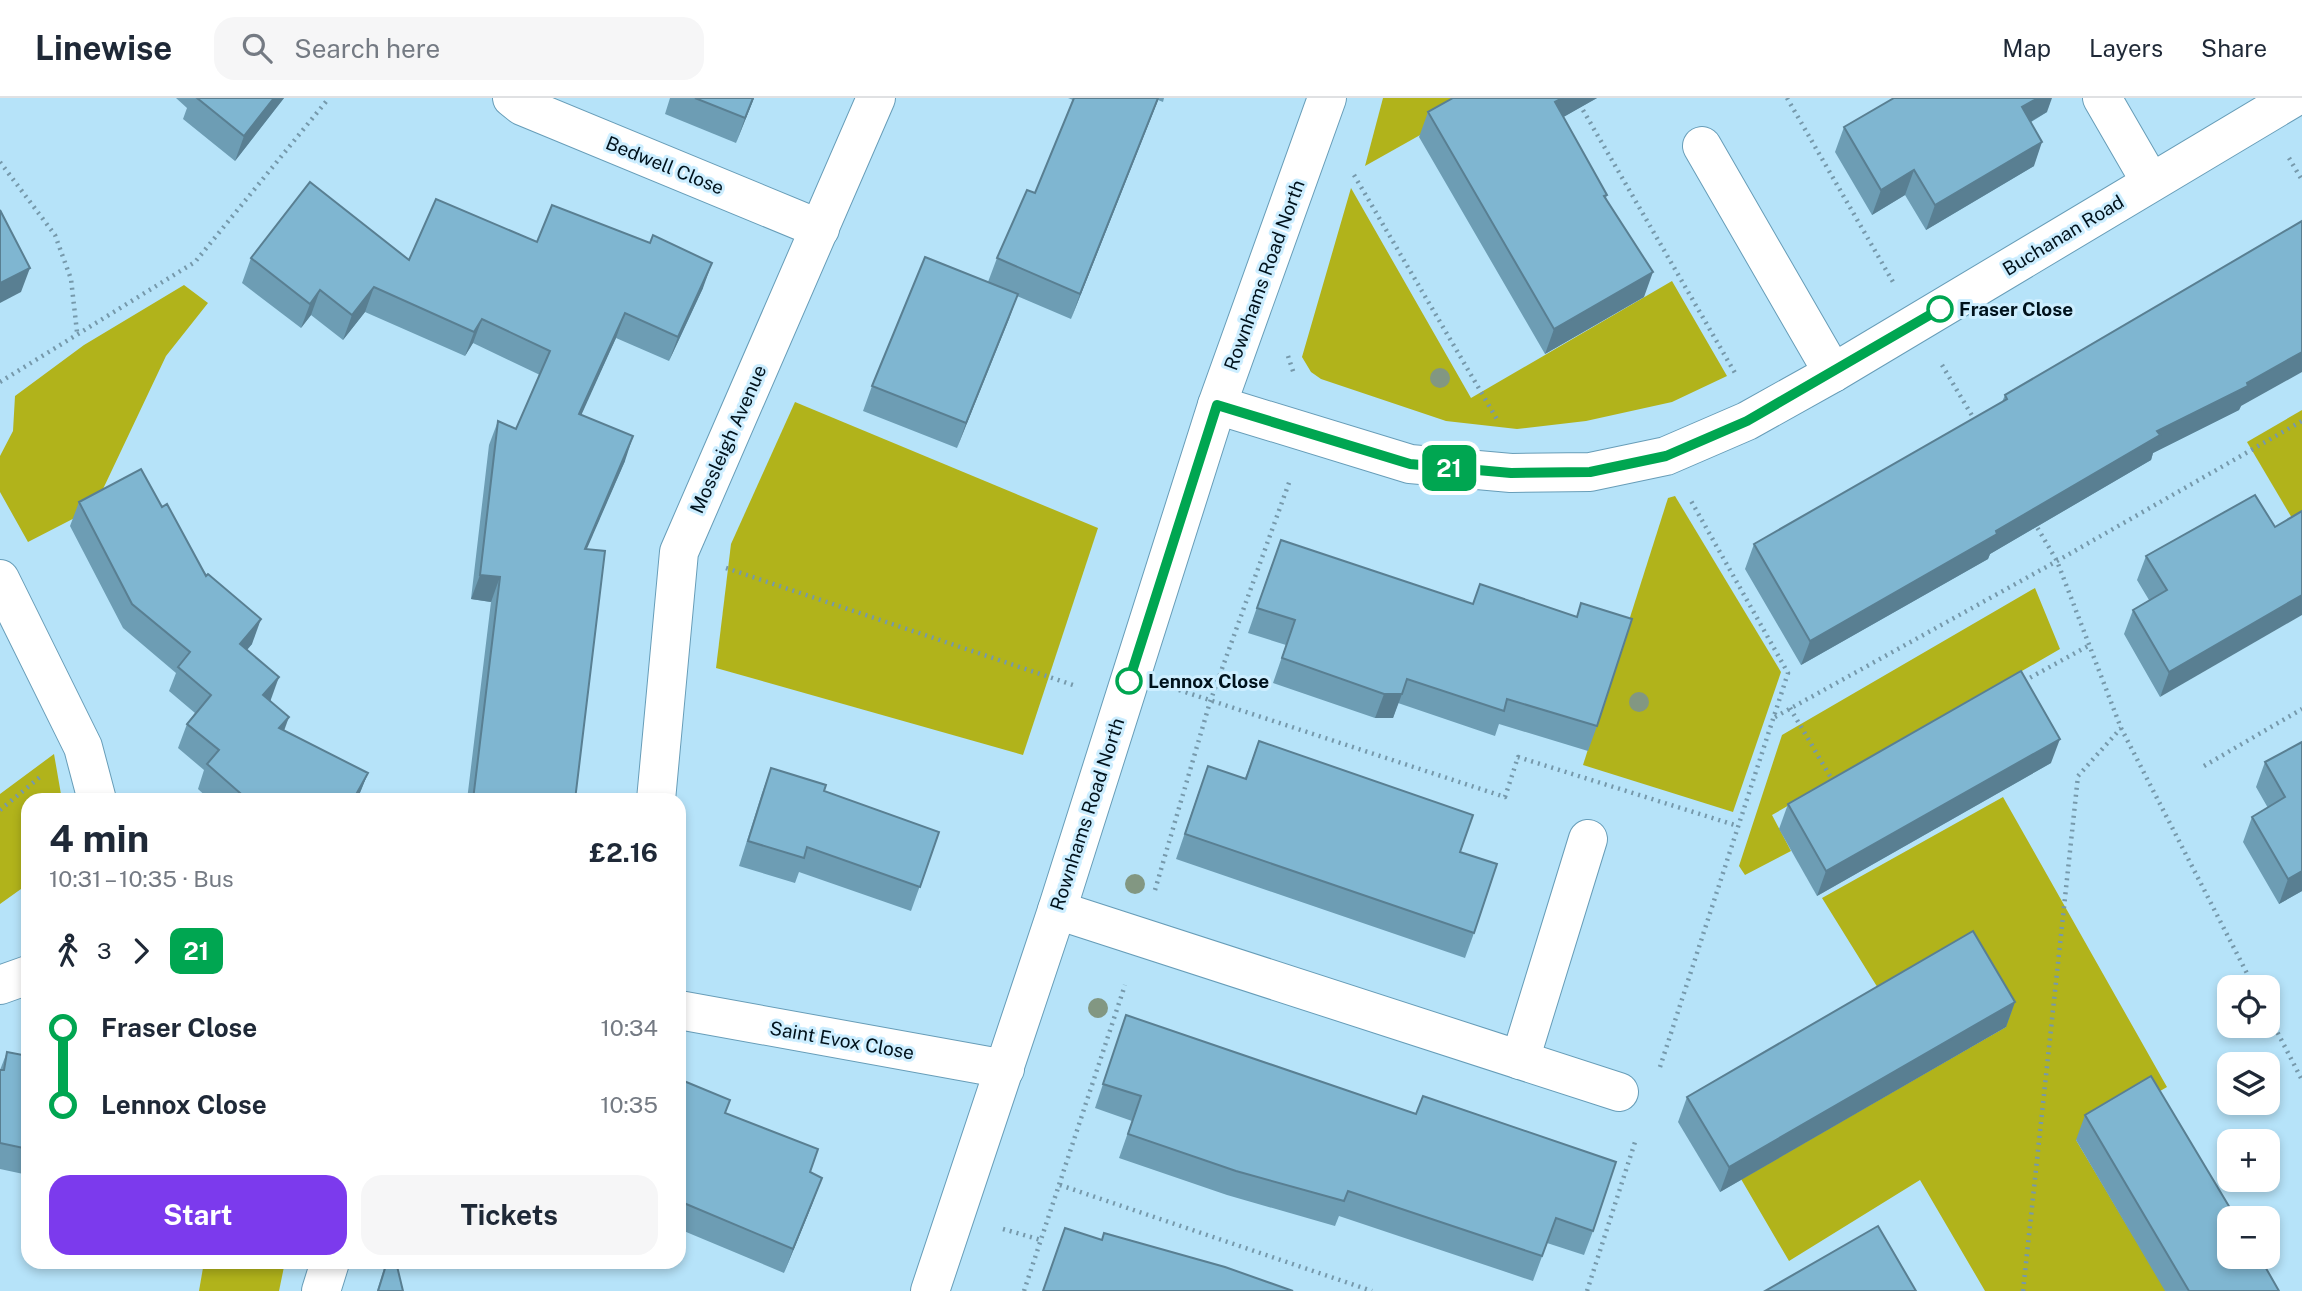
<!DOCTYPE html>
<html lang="en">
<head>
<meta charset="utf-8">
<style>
	body { margin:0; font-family:"Public Sans",sans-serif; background:#f6f6f7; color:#1f2937; height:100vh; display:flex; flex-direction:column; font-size:26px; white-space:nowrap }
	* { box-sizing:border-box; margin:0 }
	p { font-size:23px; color:#747a83 }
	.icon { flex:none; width:38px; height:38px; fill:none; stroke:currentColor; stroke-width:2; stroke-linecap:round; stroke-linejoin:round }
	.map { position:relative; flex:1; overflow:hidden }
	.sheet { position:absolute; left:21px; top:695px; width:665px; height:476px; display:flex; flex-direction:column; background:#fff; border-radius:21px; box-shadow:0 4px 10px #0003 }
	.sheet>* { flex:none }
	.badge { padding:0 14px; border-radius:10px; font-size:24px; line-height:46px }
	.controls { position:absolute; left:2217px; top:877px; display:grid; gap:14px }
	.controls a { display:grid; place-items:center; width:63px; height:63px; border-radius:14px; background:#fff; box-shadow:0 4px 10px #0003; font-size:35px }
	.map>.badge { position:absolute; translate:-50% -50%; box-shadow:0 0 0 4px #fff }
	.legs { display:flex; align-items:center; gap:10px; height:77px; padding:0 28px; font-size:23px }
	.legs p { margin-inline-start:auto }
	.headline { display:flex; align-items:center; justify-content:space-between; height:119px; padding:0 28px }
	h1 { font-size:38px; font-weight:700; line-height:52px }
	.primary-button { display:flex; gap:14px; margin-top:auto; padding:14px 28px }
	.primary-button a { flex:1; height:80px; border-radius:21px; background:#7c3aed; color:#fff; font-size:28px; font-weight:700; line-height:80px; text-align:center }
	.primary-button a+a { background:#f6f6f7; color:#1f2937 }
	ul { padding:0 28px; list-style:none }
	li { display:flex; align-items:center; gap:24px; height:77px; font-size:26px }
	li i { display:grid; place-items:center; width:10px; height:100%; margin:0 9px; background:currentColor }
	li i::after { content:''; width:18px; height:18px; margin:-9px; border:5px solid; border-radius:50%; background:#fff }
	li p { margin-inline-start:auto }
	li:first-child i { background:linear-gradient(#0000 50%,currentColor 0) }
	li:last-child i { background:linear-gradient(currentColor 50%,#0000 0) }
	header { display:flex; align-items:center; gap:42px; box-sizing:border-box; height:98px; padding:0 35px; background:#fff; border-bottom:2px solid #e0e1e3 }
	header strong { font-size:33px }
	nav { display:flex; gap:38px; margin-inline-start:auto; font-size:24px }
	.search { width:490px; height:63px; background:#f6f6f7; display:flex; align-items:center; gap:18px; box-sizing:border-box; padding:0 24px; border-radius:21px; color:#747a83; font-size:26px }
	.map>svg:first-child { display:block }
</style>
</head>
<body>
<header>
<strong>Linewise</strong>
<div class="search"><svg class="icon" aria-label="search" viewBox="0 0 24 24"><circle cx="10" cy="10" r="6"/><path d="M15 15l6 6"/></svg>Search here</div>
<nav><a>Map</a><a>Layers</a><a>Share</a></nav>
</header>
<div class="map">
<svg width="2302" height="1193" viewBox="0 0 2302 1193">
	<rect width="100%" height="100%" fill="#b6e3f9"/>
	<g fill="#b1b31b">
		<path d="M 1383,0 L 1486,0 L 1365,68 Z"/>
		<path d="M 1351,90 L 1471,300 L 1672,183 L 1727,278 L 1672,304 L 1586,323 L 1517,331 L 1446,323 L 1321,281 L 1311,274 L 1302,259 Z"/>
		<path d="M 184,187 L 208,205 L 166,258 L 94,410 L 28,444 L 0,394 L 0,358 L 13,333 L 15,298 L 84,247 Z"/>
		<path d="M 795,304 L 1098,430 L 1023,657 L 716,570 L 731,446 Z"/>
		<path d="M 2302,312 L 2302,437 L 2247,344 Z"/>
		<path d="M 1675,398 L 1781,574 L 1733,714 L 1583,667 L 1668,400 Z"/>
		<path d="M 2035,490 L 2060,551 L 1772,717 L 1791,753 L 1745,777 L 1739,768 L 1782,637 Z"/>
		<path d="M 54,656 L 62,702 L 28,702 L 28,786 L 0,806 L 0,696 Z"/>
		<path d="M 2003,699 L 2167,989 L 2076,1042 L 2166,1193 L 1985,1193 L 1920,1082 L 1789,1163 L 1741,1081 L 2006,929 L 1886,903 L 1822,800 Z"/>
		<path d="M 204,1164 L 285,1164 L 279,1193 L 199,1193 Z"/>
	</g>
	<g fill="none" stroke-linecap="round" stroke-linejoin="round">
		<defs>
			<g id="street">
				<path d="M 512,0 L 522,8 L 820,131"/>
				<path d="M 2102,0 L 2150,83"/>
				<path d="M 1702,48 L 1833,275"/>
				<path d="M 1217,307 L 1410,366 L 1511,375 L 1590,374 L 1666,358 L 1747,323 L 1833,275 L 2293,0"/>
				<path d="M 0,481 L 83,649 L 97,702"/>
				<path d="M 656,702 L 679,454 L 876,0"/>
				<path d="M 1057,812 L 1619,994"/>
				<path d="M 0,887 L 28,877"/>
				<path d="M 679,912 L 1005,971"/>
				<path d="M 1520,962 L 1588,741"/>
				<path d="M 321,1193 L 330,1164"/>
			</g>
			<path id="secondary" d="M 930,1193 L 1057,812 L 1217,307 L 1327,0"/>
		</defs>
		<use href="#street" stroke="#679db8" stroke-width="40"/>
		<use href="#secondary" stroke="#679db8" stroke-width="40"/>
		<g stroke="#7699ab" stroke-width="4.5" stroke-dasharray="2 5" stroke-linecap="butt">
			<path d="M 1576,0 L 1735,275"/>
			<path d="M 1787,0 L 1893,184"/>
			<path d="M 2289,60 L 2302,82"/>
			<path d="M 0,64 L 55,137 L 71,181 L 77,234"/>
			<path d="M 1354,77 L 1498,323"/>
			<path d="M 1288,258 L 1294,276"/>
			<path d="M 1942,267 L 1977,326"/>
			<path d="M 0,284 L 195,164 L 329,0"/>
			<path d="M 2034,424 L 2057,463 L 2121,630 L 2254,889"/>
			<path d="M 726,470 L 1076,588"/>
			<path d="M 2024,583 L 2088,548"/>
			<path d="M 1179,592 L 1505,699 L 1518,659 L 1738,728"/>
			<path d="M 1790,610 L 1834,685"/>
			<path d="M 1775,619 L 2057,463 L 2302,323"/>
			<path d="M 2204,668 L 2302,611"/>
			<path d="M 0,712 L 40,679"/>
			<path d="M 1155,792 L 1210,604 L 1290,382"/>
			<path d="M 2268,916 L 2302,982"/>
			<path d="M 1660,969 L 1788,575 L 1690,401"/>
			<path d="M 1060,1087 L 1372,1193"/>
			<path d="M 1003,1131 L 1041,1142"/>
			<path d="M 1024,1193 L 1125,887"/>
			<path d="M 1587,1193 L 1636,1041"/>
			<path d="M 2023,1193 L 2078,678 L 2121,630"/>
		</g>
		<use href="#street" stroke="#fff" stroke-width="38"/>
		<use href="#secondary" stroke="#fff" stroke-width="38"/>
	</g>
	<g fill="#829782">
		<circle cx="1440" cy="280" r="10"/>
		<circle cx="1639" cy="604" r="10"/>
		<circle cx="1135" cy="786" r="10"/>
		<circle cx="1098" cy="910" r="10"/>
	</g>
	<g fill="#6d9db4">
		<path d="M 176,0 L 284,0 L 235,63 L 183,21 L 187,10 Z"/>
		<path d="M 670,0 L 754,0 L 736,45 L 665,16 Z"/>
		<path d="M 1068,0 L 1164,0 L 1163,4 L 1158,2 L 1071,221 L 1017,198 L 957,350 L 863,313 L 872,288 L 988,184 L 997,160 L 1035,95 L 1073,2 Z"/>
		<path d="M 1453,0 L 1597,0 L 1563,19 L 1607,97 L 1606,100 L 1644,199 L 1545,256 L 1419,39 L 1428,14 Z"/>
		<path d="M 2047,14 L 2031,24 L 2034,68 L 1926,132 L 1905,97 L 1872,117 L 1835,54 L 1844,29 Z"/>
		<path d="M 537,144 L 703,190 L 669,263 L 616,240 L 581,316 L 625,363 L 586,451 L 575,702 L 467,702 L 491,504 L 471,501 L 489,347 L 498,323 L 516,331 L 540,277 L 473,245 L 465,258 L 365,214 L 343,242 L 311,217 L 301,230 L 242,185 L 251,160 L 409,162 Z"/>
		<path d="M 2005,297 L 2241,308 L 2239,312 L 2153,355 L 2151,362 L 1990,456 L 1988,461 L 1801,567 L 1745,471 L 1754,446 L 2002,304 Z"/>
		<path d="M 2255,397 L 2160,599 L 2124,536 L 2133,512 L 2149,502 L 2137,482 L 2146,458 Z"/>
		<path d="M 79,404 L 162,409 L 252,546 L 247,552 L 284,632 L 368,675 L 357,702 L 210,702 L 198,691 L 204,672 L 178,650 L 187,626 L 195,615 L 169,593 L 176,575 L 123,530 L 70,428 Z"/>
		<path d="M 1272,466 L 1597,628 L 1588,653 L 1499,626 L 1495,638 L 1398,605 L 1393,620 L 1375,620 L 1273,585 L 1286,547 L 1248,535 Z"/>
		<path d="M 1259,643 L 1460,754 L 1474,835 L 1465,860 L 1176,761 L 1199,693 L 1245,680 Z"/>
		<path d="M 2302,644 L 2302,793 L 2279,806 L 2243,744 L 2252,719 L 2268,710 L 2256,689 L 2265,664 Z"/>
		<path d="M 2051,665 L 1817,798 L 1779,731 L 1788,706 Z"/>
		<path d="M 771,670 L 824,693 L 939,734 L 911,813 L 799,774 L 795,785 L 739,768 L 762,695 Z"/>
		<path d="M 2015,904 L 2006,929 L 1720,1094 L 1678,1024 L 1687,999 Z"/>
		<path d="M 1126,917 L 1593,1133 L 1584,1157 L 1547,1145 L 1533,1183 L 1339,1118 L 1335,1128 L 1227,1097 L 1119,1060 L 1132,1023 L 1095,1010 Z"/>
		<path d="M 7,954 L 28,958 L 28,1077 L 0,1071 L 0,972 Z"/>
		<path d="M 679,981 L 730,1002 L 725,1015 L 810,1074 L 813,1104 L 784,1175 L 679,1131 Z"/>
		<path d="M 2085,1017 L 2279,1193 L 2165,1193 L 2076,1042 Z"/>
		<path d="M 386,1164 L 396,1164 L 403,1193 L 377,1193 Z"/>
	</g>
	<g fill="#597f92">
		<path d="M 274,0 L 284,0 L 235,63 L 244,38 Z"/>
		<path d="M 753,0 L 754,0 L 736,45 L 745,20 Z"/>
		<path d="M 1158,0 L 1158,2 L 1071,221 L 1080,196 Z"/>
		<path d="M 1562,0 L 1597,0 L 1546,29 L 1555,4 Z"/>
		<path d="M 2038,0 L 2052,0 L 2047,14 L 2013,34 L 2022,9 Z"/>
		<path d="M 2042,44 L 2034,68 L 1926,132 L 1935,107 Z"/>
		<path d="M 1914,72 L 1905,97 L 1872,117 L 1881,92 Z"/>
		<path d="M 712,165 L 703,190 L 669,263 L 678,239 Z"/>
		<path d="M 30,170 L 21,194 L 0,205 L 0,185 Z"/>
		<path d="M 1653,174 L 1644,199 L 1545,256 L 1554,231 Z"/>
		<path d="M 374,189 L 365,214 L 343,242 L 352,217 Z"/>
		<path d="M 320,192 L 311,217 L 301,230 L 310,206 Z"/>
		<path d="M 1018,196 L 1009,221 L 957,350 L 966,325 Z"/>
		<path d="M 625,215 L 616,240 L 571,340 L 579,316 Z"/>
		<path d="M 482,221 L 473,245 L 465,258 L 474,234 Z"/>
		<path d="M 2302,254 L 2302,274 L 2241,308 L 2239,312 L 2153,355 L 2151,362 L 1990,456 L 1988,461 L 1801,567 L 1810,543 L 1996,433 L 2157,333 Z"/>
		<path d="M 633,338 L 625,363 L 576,476 L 585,451 Z"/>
		<path d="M 480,477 L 500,479 L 491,504 L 471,501 Z"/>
		<path d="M 2302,497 L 2302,517 L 2160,599 L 2169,574 Z"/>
		<path d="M 261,521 L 252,546 L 231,570 L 240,546 Z"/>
		<path d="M 279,579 L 270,604 L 263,597 Z"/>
		<path d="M 1384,596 L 1402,596 L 1393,620 L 1375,620 Z"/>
		<path d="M 289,619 L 280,644 L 279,630 Z"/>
		<path d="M 2060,641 L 2051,665 L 1817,798 L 1826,773 Z"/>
		<path d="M 368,675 L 357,702 L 353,702 Z"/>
		<path d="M 2302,773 L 2302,793 L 2279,806 L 2288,781 Z"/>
		<path d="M 2015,904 L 2006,929 L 1720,1094 L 1729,1069 Z"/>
		<path d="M 822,1080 L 813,1104 L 784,1175 L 793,1151 Z"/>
	</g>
	<g fill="#7fb6d1" stroke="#597f92" stroke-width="2">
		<path d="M 197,0 L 274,0 L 244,38 Z"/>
		<path d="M 695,0 L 753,0 L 745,20 Z"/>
		<path d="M 1074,0 L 1158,0 L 1080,196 L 997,160 L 1027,92 L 1035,95 Z"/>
		<path d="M 1453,0 L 1562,0 L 1555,4 L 1607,97 L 1604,98 L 1653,174 L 1554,231 L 1428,14 Z"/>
		<path d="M 1894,0 L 2038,0 L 2022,9 L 2042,44 L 1935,107 L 1914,72 L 1881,92 L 1844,29 Z"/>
		<path d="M 310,84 L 409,162 L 436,101 L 537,144 L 552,107 L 650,145 L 653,137 L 712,165 L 678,239 L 625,215 L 579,316 L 633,338 L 585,451 L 605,453 L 575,702 L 473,702 L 500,479 L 480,477 L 498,323 L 516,331 L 550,253 L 482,221 L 474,234 L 374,189 L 352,217 L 320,192 L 310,206 L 251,160 Z"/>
		<path d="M 0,112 L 30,170 L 0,185 Z"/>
		<path d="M 2302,123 L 2302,254 L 2247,285 L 2248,288 L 2157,333 L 2160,337 L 1996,433 L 1997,436 L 1810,543 L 1754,446 L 2007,301 L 2005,297 Z"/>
		<path d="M 925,159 L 1018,196 L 966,325 L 872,288 Z"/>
		<path d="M 141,371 L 162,409 L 167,406 L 206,478 L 208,476 L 261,521 L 240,546 L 279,579 L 263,597 L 289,619 L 279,630 L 368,675 L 353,702 L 248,702 L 207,666 L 219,652 L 187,626 L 211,597 L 178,569 L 190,554 L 132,506 L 79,404 Z"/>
		<path d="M 2255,397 L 2275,429 L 2302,413 L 2302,497 L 2169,574 L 2133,512 L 2167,492 L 2146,458 Z"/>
		<path d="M 1281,442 L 1473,506 L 1480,486 L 1577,519 L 1581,505 L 1632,521 L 1597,628 L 1507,601 L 1504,613 L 1407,581 L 1402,596 L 1384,596 L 1282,560 L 1295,522 L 1257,510 Z"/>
		<path d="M 2021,573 L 2060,641 L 1826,773 L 1788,706 Z"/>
		<path d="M 1259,643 L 1473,717 L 1460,754 L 1497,766 L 1474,835 L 1185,736 L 1208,668 L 1246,681 Z"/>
		<path d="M 2302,644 L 2302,773 L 2288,781 L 2252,719 L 2285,699 L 2265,664 Z"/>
		<path d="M 771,670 L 826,687 L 824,693 L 939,734 L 920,789 L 807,749 L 804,760 L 748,743 Z"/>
		<path d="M 1973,833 L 2015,904 L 1729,1069 L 1687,999 Z"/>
		<path d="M 1126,917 L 1416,1016 L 1423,998 L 1616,1064 L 1593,1133 L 1556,1120 L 1542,1158 L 1348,1093 L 1344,1103 L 1236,1073 L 1128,1036 L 1141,998 L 1103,986 Z"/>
		<path d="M 7,954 L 28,958 L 28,1051 L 0,1045 L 0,972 L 4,972 Z"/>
		<path d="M 2151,978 L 2236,1120 L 2230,1120 L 2230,1158 L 2259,1158 L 2279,1193 L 2189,1193 L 2085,1017 Z"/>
		<path d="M 679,981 L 730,1002 L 725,1015 L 818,1051 L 810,1074 L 822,1080 L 793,1151 L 679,1103 Z"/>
		<path d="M 1878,1128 L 1916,1193 L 1765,1193 Z"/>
		<path d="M 1065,1130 L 1102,1142 L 1104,1135 L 1225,1169 L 1293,1193 L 1043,1193 Z"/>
		<path d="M 387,1164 L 396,1164 L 403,1193 L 378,1193 Z"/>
	</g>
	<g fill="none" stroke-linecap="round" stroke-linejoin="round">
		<defs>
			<path id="line-1" d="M 1129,583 L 1217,307 L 1410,366 L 1511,375 L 1590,374 L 1666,358 L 1747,323 L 1940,211"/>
		</defs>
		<use href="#line-1" stroke="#fff" stroke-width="16"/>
		<use href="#line-1" stroke="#00a651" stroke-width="10"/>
	</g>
	<g fill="#fff" stroke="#00a651" stroke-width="3.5">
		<circle cx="1940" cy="211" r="12"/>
		<circle cx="1129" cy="583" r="12"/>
	</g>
	<g text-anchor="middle" stroke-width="6" stroke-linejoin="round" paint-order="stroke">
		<g font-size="19" fill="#00121c" stroke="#cdeeff">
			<text transform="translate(665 67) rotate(22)" y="7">Bedwell Close</text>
			<text transform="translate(2063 137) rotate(-31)" y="7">Buchanan Road</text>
			<text transform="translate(1264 177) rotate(-70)" y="7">Rownhams Road North</text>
			<text transform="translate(728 341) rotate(-66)" y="7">Mossleigh Avenue</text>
			<text transform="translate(1087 716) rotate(-72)" y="7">Rownhams Road North</text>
			<text transform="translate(842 942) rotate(10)" y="7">Saint Evox Close</text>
		</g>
		<g font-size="19" font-weight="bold" fill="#00121c" stroke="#cdeeff" text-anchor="start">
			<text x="1959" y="218">Fraser Close</text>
			<text x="1148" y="590">Lennox Close</text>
		</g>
	</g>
</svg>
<div class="controls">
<a><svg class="icon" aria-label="locate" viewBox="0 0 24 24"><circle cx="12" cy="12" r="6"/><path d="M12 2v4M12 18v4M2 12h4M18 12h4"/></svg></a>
<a><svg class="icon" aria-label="layers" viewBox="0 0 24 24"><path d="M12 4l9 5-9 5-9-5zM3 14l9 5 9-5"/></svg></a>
<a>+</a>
<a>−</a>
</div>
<b class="badge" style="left:1449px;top:370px;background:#00a651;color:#fff">21</b>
<section class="sheet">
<div class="headline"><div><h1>4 min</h1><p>10:31 – 10:35 · Bus</p></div><b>£2.16</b></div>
<div class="legs"><svg class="icon" aria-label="walk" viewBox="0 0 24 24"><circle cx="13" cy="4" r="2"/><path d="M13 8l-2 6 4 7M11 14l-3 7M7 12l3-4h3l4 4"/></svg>3<svg class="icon" aria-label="forward" viewBox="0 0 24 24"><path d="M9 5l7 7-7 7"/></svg><b class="badge" style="background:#00a651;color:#fff">21</b></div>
<ul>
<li><i style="color:#00a651"></i><b>Fraser Close</b><p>10:34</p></li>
<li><i style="color:#00a651"></i><b>Lennox Close</b><p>10:35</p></li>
</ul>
<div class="primary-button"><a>Start</a><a>Tickets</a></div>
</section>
</div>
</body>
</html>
